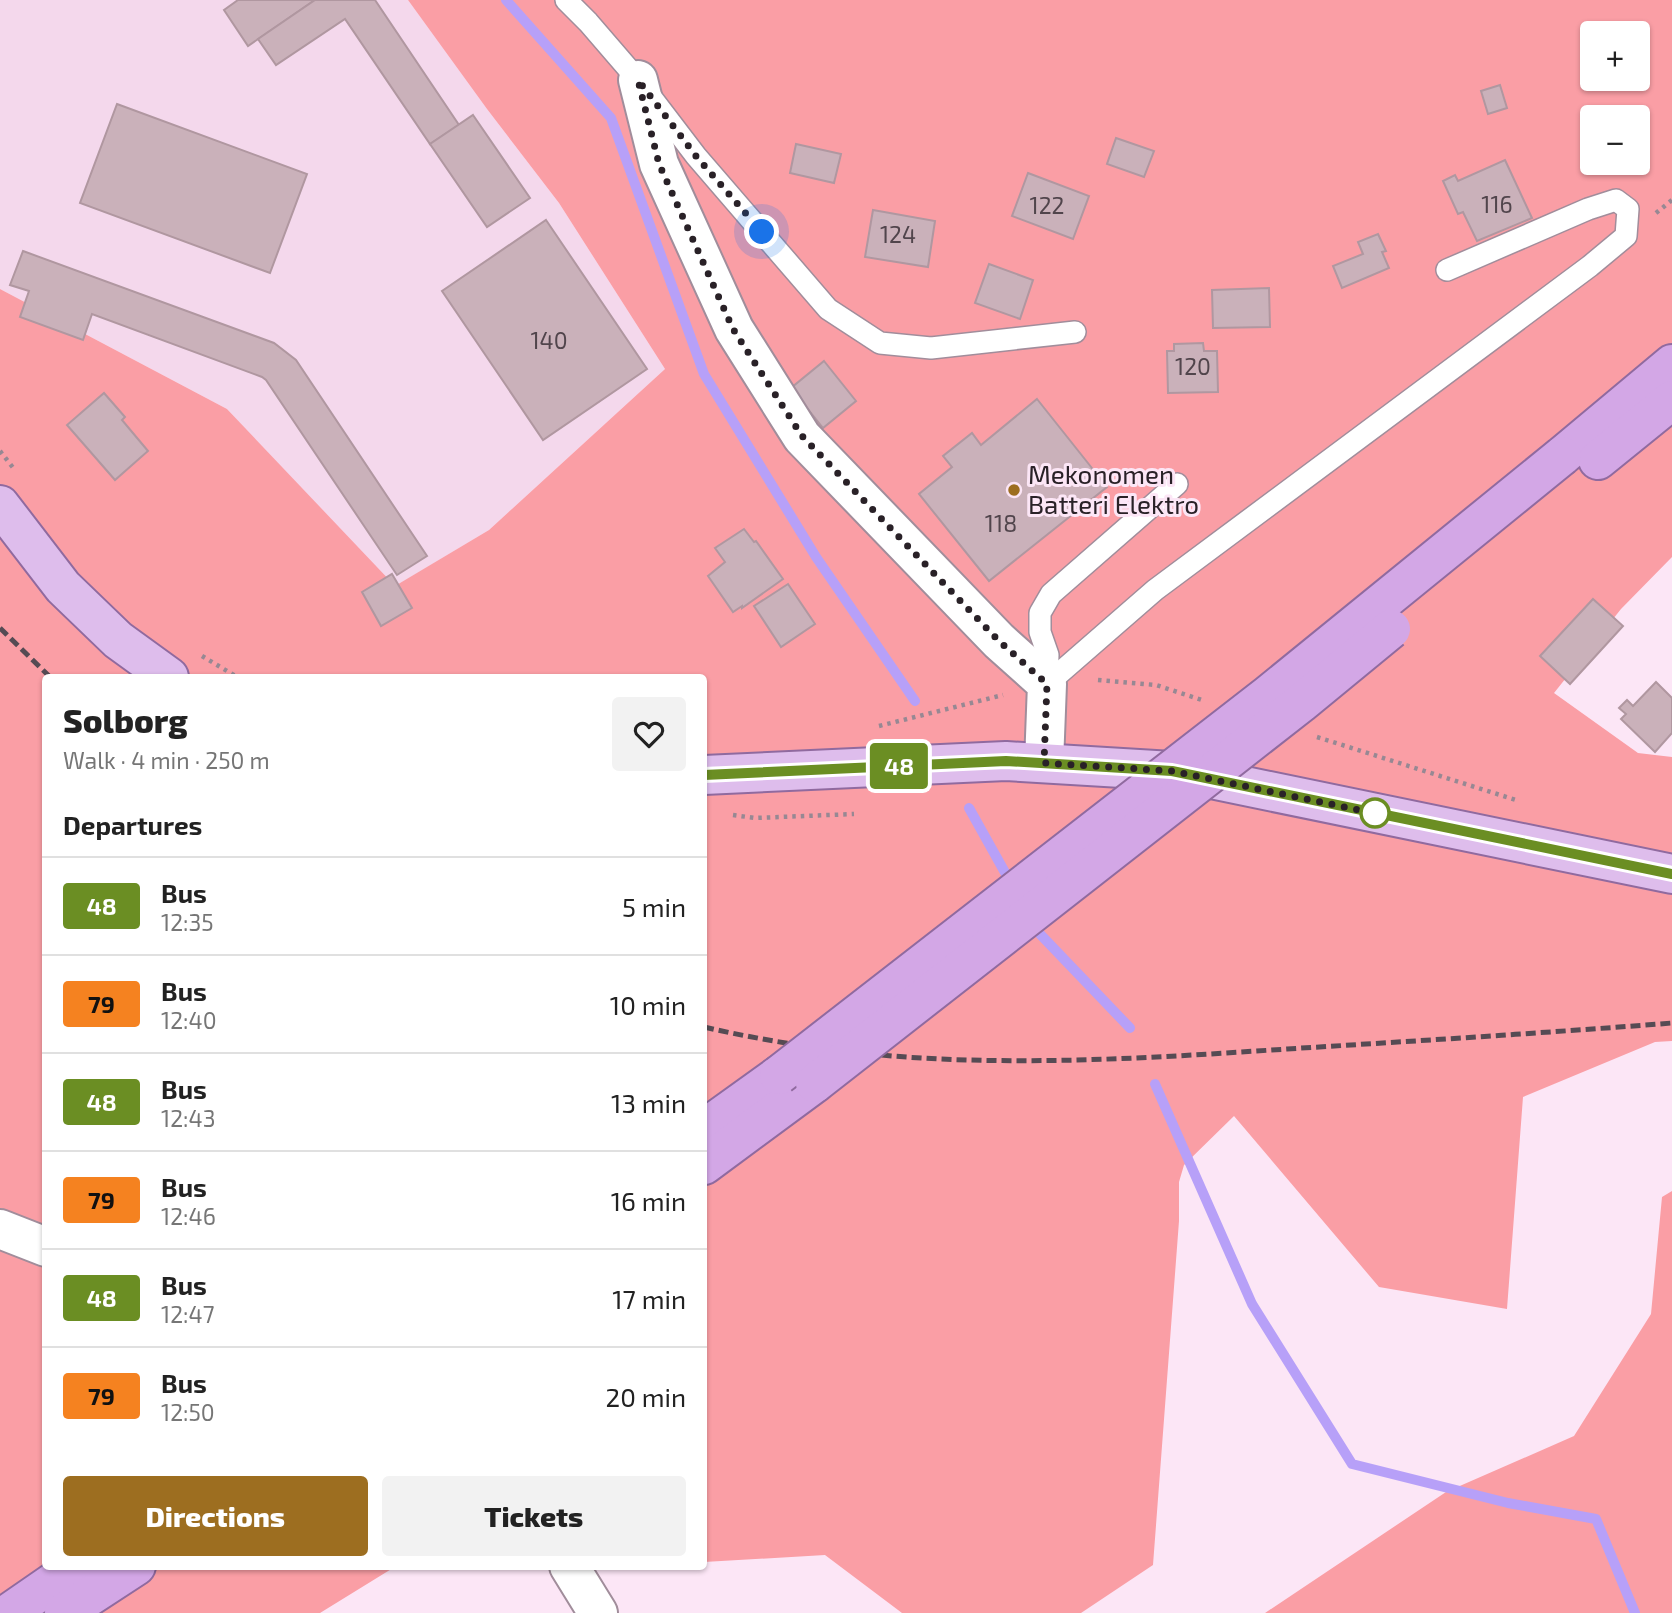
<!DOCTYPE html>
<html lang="en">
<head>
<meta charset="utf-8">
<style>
	body { margin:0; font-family:"Exo 2",sans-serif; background:#f2f2f2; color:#222; height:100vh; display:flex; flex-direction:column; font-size:26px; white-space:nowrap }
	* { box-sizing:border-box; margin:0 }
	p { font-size:23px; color:#767676 }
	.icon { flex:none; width:38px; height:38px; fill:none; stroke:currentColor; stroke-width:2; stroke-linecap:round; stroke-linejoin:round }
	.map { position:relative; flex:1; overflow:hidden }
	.side { position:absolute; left:42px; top:674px; width:665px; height:896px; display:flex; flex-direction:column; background:#fff; border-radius:7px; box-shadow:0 2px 5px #0004 }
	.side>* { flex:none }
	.badge { padding:0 14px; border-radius:5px; font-size:24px; line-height:46px }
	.buttons { position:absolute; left:1580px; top:21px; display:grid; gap:14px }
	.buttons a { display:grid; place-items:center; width:70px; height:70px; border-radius:7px; background:#fff; box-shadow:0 2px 5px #0004; font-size:35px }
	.you { position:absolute; width:35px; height:35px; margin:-18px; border:5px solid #fff; border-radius:50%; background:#1a73e8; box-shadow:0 0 0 10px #1a73e833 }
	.map>.badge { position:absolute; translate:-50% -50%; box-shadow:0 0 0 4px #fff }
	h2 { padding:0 21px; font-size:26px; line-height:63px }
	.round { display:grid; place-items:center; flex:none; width:74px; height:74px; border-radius:7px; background:#f2f2f2 }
	.head { display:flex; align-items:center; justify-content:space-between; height:119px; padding:0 21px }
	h1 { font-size:33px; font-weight:800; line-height:52px }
	.cta { display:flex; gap:14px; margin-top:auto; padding:14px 21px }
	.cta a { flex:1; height:80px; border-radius:7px; background:#9d6e20; color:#fff; font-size:28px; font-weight:800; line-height:80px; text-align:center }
	.cta a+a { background:#f2f2f2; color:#222 }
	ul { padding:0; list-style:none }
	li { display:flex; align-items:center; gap:21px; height:98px; padding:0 21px; border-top:2px solid #e0e0e0 }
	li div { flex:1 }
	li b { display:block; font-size:26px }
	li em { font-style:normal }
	li .badge { min-width:77px; font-weight:700; text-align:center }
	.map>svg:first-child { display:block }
</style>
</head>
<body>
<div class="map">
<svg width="1672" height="1613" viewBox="0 0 1672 1613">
	<rect width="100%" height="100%" fill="#fce6f6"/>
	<path fill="#f4d8ec" d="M 0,0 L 408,0 L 487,109 L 559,203 L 665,369 L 489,530 L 394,587 L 227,409 L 0,289 Z"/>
	<g fill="#fa9ea5" fill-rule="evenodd">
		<path d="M 408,0 L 1672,0 L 1672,557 L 1621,609 L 1554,693 L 1638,753 L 1672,757 L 1672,1041 L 1655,1042 L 1523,1097 L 1507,1309 L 1379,1287 L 1234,1116 L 1184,1165 L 1179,1182 L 1179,1221 L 1153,1565 L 1081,1613 L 902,1613 L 825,1555 L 704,1562 L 704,677 L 46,677 L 46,1566 L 624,1566 L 393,1568 L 320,1613 L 0,1613 L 0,289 L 227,409 L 395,586 L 489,530 L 665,369 L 559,203 L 487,109 ZM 1592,33 L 1638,33 L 1638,79 L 1592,79 ZM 1592,117 L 1638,117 L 1638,163 L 1592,163 Z"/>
		<path d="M 1672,1191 L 1672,1613 L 1265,1613 L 1446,1492 L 1574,1436 L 1651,1314 L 1662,1197 Z"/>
	</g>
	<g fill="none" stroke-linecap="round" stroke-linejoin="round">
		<g stroke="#b7a0f8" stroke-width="10">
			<path d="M 506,0 L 611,118 L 704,374 L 816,557 L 915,701"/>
			<path d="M 969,808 L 1012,885"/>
			<path d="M 1032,920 L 1039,933 L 1130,1028"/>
			<path d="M 1155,1084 L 1252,1304 L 1352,1464 L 1508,1503 L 1596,1519 L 1635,1613"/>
		</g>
	</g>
	<g fill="#cab1ba" stroke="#b097a0" stroke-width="2">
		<path d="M 238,0 L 315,0 L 248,46 L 224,10 Z"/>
		<path d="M 315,0 L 375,0 L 459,125 L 430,144 L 345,19 L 276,65 L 258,39 Z"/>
		<path d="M 1500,85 L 1507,108 L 1488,114 L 1481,91 Z"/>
		<path d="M 117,104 L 307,174 L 270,273 L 80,203 Z"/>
		<path d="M 473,115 L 530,198 L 487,227 L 430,144 Z"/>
		<path d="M 1116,138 L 1154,151 L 1144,177 L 1107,164 Z"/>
		<path d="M 796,144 L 841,154 L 834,183 L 790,173 Z"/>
		<path d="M 1505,160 L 1532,218 L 1477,241 L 1463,212 L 1458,214 L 1443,181 L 1455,175 L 1458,181 Z"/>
		<path d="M 1028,173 L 1089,196 L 1073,239 L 1012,216 Z"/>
		<path d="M 873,210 L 935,221 L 928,267 L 865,257 Z"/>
		<path d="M 546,220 L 647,369 L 543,440 L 442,291 Z"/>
		<path d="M 1378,234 L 1386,251 L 1382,252 L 1389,268 L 1342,288 L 1333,266 L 1363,254 L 1358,242 Z"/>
		<path d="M 23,251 L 274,343 L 296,360 L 427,556 L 397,575 L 266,380 L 262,377 L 92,314 L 83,340 L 20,317 L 29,291 L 10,285 Z"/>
		<path d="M 989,264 L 1033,280 L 1020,319 L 975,303 Z"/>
		<path d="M 1269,288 L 1270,327 L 1213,328 L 1212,290 Z"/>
		<path d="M 1203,343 L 1204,351 L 1217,351 L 1218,392 L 1168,393 L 1167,351 L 1174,351 L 1174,344 Z"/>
		<path d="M 824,361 L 856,401 L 823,428 L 791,388 Z"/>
		<path d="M 104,393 L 125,417 L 122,420 L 148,451 L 115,480 L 67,425 Z"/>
		<path d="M 1037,399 L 1107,487 L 989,581 L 919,494 L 952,467 L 943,456 L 972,433 L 981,445 Z"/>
		<path d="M 744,529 L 754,542 L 756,541 L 783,579 L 742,608 L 742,606 L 733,612 L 708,576 L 725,562 L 715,548 Z"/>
		<path d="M 392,574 L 412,608 L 381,626 L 362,592 Z"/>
		<path d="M 788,584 L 815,624 L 781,647 L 754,606 Z"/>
		<path d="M 1593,599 L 1623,626 L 1570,684 L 1540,656 Z"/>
		<path d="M 1656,682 L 1672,698 L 1672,733 L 1655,752 L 1621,719 L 1626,714 L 1619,708 L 1627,700 L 1633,706 Z"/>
	</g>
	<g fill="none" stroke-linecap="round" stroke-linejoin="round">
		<defs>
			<g id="service">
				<path d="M 566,0 L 588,22 L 638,80 L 696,156 L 828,309 L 880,343 L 931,348 L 1075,332"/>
				<path d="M 1047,684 L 1155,590 L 1590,266 L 1626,236 L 1628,209 L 1616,200 L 1588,209 L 1447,270"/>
				<path d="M 1047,684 L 1048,655 L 1040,632 L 1040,613 L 1051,594 L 1177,484"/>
			</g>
			<g id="minor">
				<path d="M 638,80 L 659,164 L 734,329 L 802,437 L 999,641 L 1047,684 L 1044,763"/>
				<path d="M 0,1229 L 46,1247"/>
				<path d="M 569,1566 L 598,1613"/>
			</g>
			<g id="primary">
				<path d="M 0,505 L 63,587 L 118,640 L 169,677"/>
				<path d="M 704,775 L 1006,761 L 1172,771 L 1672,874"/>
			</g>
			<g id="trunk">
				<path d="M 1562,456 L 1672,364"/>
				<path d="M 1598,460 L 1672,400"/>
				<path d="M 704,1129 L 779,1075"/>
				<path d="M 704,1165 L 815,1083"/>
				<path d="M 9,1613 L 77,1566"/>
				<path d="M 64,1613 L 136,1566"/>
			</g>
		</defs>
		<use href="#service" stroke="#a18d9b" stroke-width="24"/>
		<use href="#minor" stroke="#a18d9b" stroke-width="42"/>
		<use href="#primary" stroke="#906a9f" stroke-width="42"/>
		<use href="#trunk" stroke="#906a9f" stroke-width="42"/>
		<g stroke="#978893" stroke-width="4.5" stroke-dasharray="3.5 5" stroke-linecap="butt">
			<path d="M 1656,213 L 1672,200"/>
			<path d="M 0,451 L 14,469"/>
			<path d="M 202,656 L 237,677"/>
			<path d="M 1098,680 L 1156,685 L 1202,700"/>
			<path d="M 879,726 L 1003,695"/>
			<path d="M 1317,737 L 1516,800"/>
			<path d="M 733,815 L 755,818 L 854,814"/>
		</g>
		<use href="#service" stroke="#fff" stroke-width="21"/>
		<use href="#minor" stroke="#fff" stroke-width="38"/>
		<use href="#primary" stroke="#debdec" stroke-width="38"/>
		<use href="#trunk" stroke="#d3a7e6" stroke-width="38"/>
		<g stroke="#564b54" stroke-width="5" stroke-dasharray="10 5" stroke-linecap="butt">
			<path d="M 0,628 L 50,677"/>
			<path d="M 704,1027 C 791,1047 881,1058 970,1060 C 1076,1063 1182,1056 1287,1049 C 1415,1041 1544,1033 1672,1023"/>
		</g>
		<defs>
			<g id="trunk-bridge">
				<path d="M 779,1075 L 1268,695 L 1562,456"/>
				<path d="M 815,1083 L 1301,703 L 1391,629"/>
			</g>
		</defs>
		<use href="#trunk-bridge" stroke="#906a9f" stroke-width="42" stroke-linecap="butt"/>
		<use href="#trunk-bridge" stroke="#d3a7e6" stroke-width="38"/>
	</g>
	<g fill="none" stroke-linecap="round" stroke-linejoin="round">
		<defs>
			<path id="line" d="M 704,775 L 1006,761 L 1172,771 L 1672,874"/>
		</defs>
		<use href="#line" stroke="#fff" stroke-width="16"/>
		<use href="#line" stroke="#6b8e23" stroke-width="10"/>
		<path stroke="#292127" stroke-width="7" stroke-dasharray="0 12.6" d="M 762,232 L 696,156 L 638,80 L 659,164 L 733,329 L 802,436 L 999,641 L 1047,684 L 1044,763 L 1172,771 L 1383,815 L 1375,813"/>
	</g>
	<circle fill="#9d6e20" stroke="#fce6f6" stroke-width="2.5" cx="1014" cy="490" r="7"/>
	<circle fill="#fff" stroke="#6b8e23" stroke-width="3.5" cx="1375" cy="813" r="14"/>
	<g text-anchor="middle" stroke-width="6" stroke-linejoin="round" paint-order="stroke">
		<g font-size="23" fill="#51454c">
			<text x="1497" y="213">116</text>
			<text x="1047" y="214">122</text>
			<text x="898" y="243">124</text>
			<text x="549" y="349">140</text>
			<text x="1193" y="375">120</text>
			<text x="1001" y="532">118</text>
		</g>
		<g font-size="26" fill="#292127" stroke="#fce6f6" text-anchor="start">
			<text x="1028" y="484">Mekonomen<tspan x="1028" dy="30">Batteri Elektro</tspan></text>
		</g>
	</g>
</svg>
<div class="buttons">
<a>+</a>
<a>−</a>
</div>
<div class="you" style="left:762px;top:232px"></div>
<b class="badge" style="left:899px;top:766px;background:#6b8e23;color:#fff">48</b>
<section class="side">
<div class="head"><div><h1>Solborg</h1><p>Walk · 4 min · 250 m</p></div><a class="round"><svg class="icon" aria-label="heart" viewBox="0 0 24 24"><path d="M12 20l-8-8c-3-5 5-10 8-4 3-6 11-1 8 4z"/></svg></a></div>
<h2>Departures</h2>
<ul>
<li><span class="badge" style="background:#6b8e23;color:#fff">48</span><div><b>Bus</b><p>12:35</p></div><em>5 min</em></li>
<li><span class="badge" style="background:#f58220;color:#111">79</span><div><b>Bus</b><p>12:40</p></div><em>10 min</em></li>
<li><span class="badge" style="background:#6b8e23;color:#fff">48</span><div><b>Bus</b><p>12:43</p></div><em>13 min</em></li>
<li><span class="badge" style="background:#f58220;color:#111">79</span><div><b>Bus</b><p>12:46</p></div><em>16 min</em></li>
<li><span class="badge" style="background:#6b8e23;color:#fff">48</span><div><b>Bus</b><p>12:47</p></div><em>17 min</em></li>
<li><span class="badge" style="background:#f58220;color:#111">79</span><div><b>Bus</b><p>12:50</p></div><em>20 min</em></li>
</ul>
<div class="cta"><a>Directions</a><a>Tickets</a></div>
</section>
</div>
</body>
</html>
